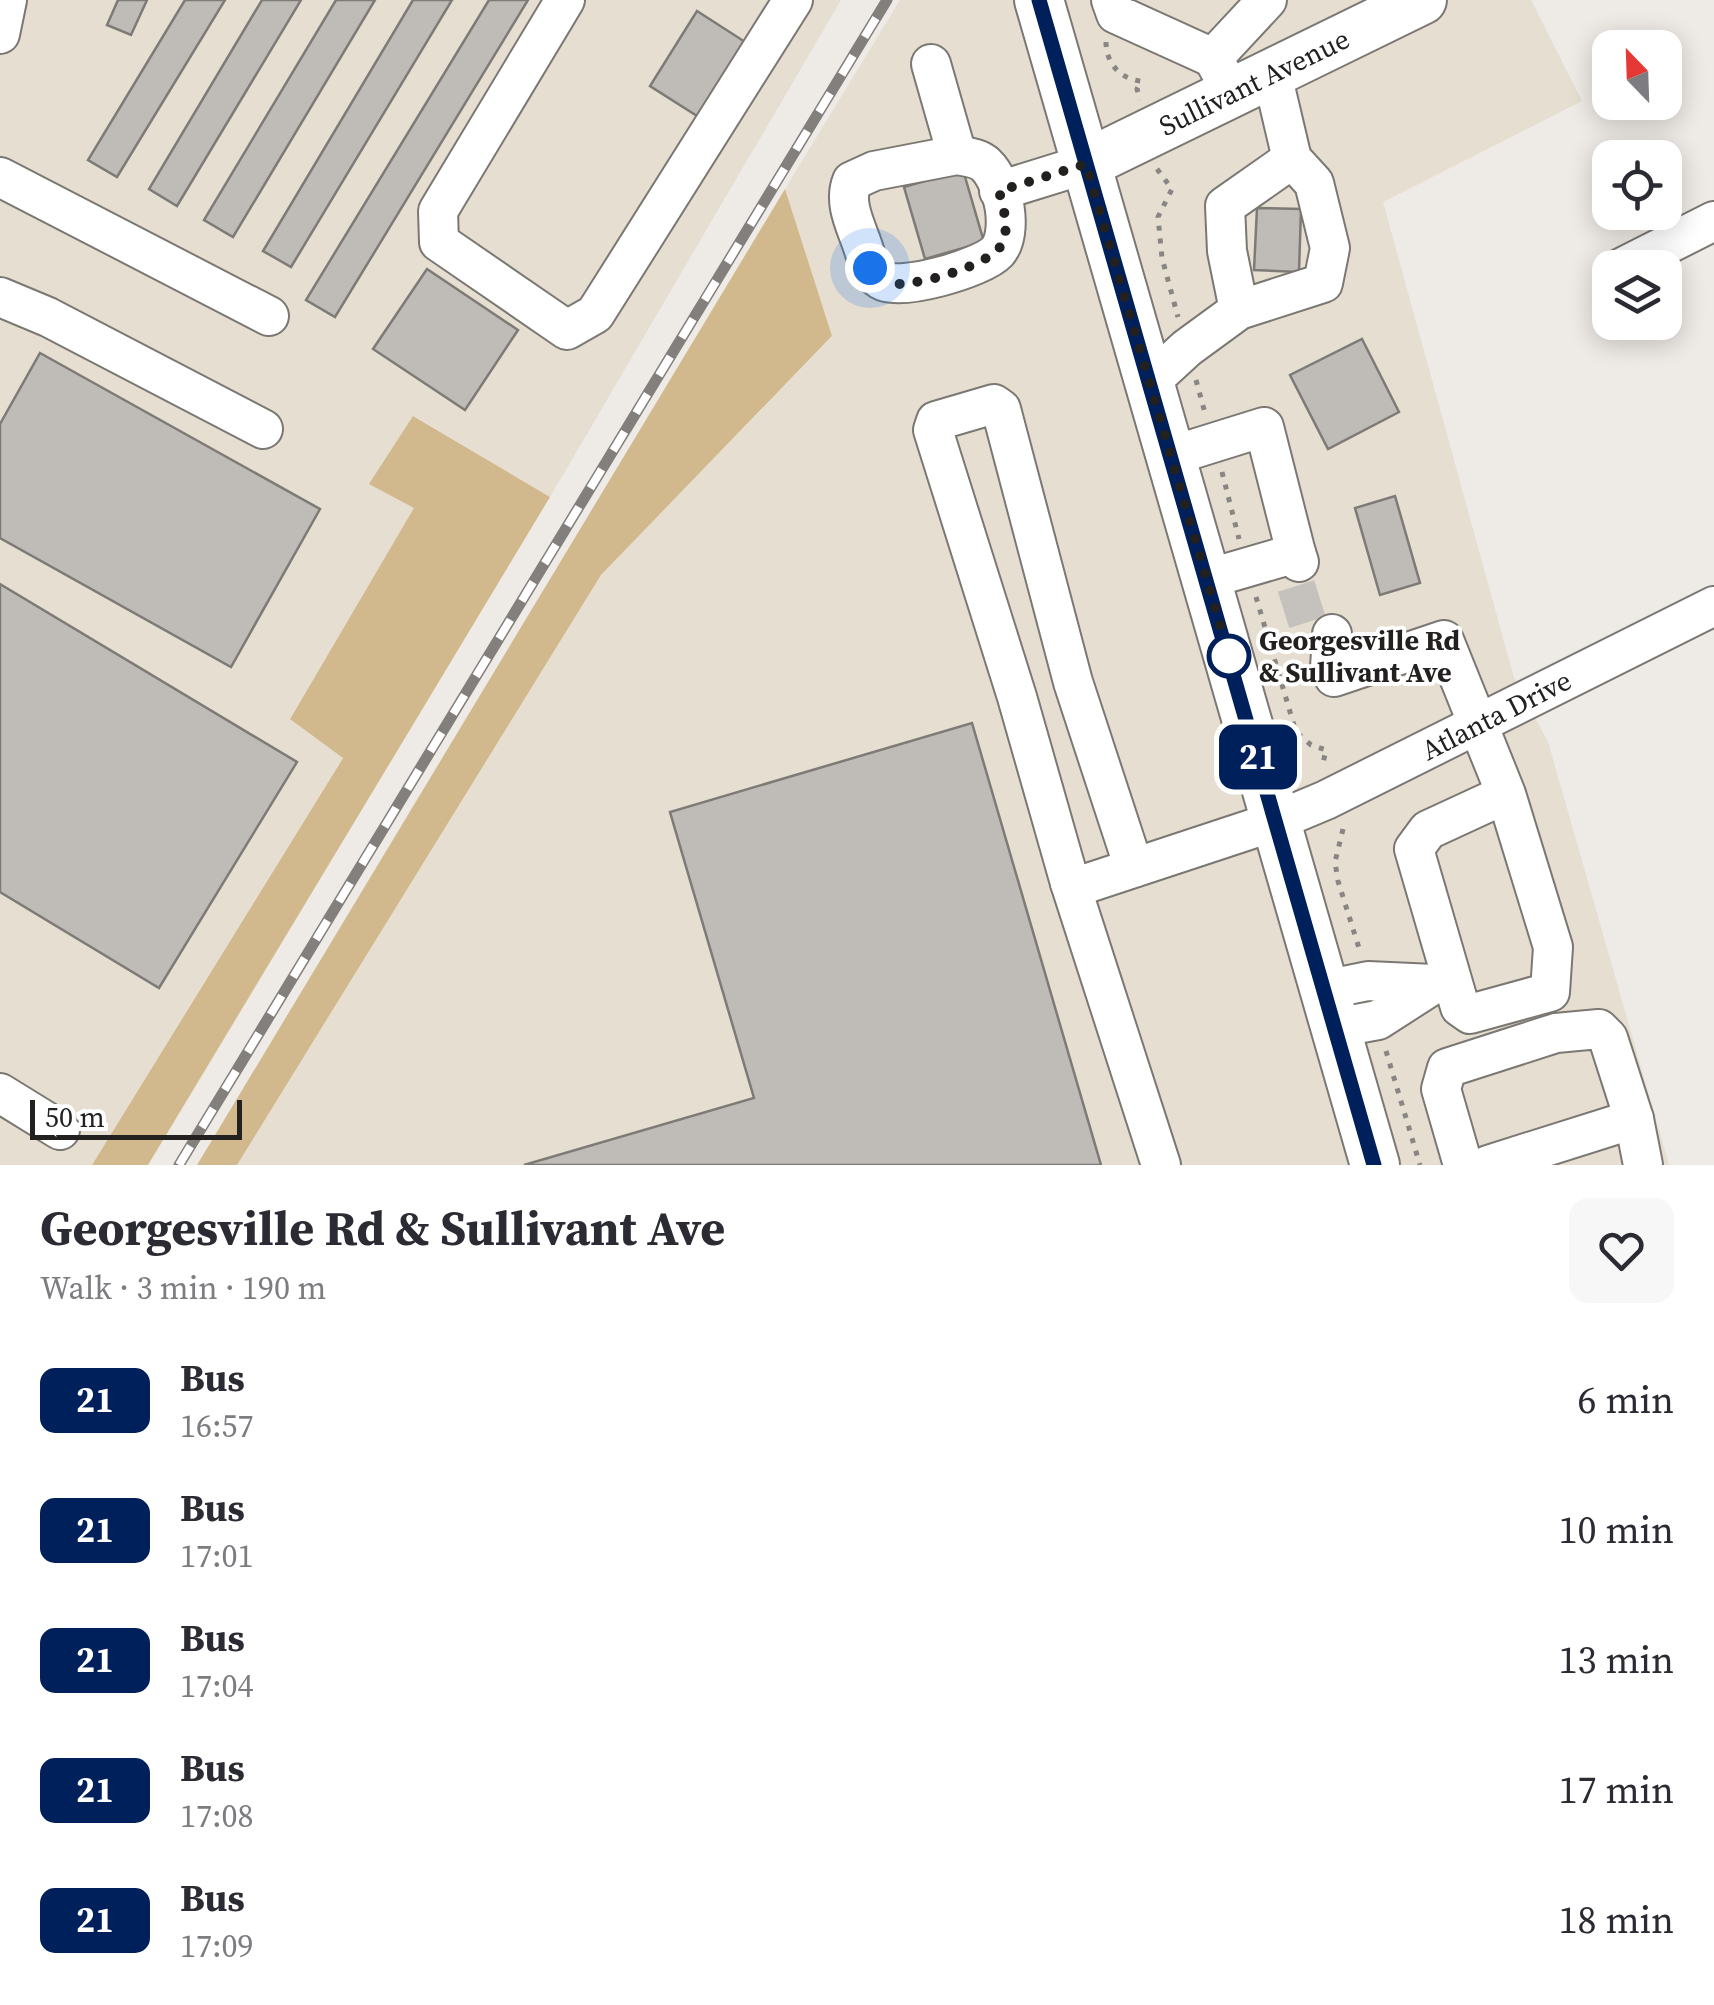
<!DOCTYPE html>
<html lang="en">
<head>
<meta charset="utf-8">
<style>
	body { margin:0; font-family:"Source Serif 4",serif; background:#f7f7f7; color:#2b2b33; height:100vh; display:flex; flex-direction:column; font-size:38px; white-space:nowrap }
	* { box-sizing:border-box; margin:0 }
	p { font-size:32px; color:#7c7c81 }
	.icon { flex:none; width:55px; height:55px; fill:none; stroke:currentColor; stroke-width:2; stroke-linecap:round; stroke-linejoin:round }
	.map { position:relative; height:1165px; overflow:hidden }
	.drawer { display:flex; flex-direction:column; background:#fff; flex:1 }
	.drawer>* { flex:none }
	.badge { padding:0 20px; border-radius:15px; font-size:35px; line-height:65px }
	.needle { width:65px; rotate:337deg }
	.fabs { position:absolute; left:1592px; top:30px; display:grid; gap:20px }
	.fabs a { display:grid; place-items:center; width:90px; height:90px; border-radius:20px; background:#fff; box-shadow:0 5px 25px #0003; font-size:50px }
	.scale { position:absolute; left:30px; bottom:25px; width:212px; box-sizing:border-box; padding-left:10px; border:5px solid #23211f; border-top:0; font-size:28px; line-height:35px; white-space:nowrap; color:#23211f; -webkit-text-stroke:8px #fff; paint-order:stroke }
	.you { position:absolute; width:50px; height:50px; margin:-25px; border:8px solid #fff; border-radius:50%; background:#1a73e8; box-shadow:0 0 0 15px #1a73e833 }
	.map>.badge { position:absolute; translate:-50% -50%; box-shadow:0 0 0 5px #fff }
	.round { display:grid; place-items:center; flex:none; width:105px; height:105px; border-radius:20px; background:#f7f7f7 }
	.overview { display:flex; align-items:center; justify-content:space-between; height:170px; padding:0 40px }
	h1 { font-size:48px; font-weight:700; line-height:75px }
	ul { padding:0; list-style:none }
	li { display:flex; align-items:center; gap:30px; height:130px; padding:0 40px }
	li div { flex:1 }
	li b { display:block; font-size:38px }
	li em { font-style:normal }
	li .badge { min-width:110px; font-weight:700; text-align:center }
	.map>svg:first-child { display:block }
</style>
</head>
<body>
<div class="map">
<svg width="1714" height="1165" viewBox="0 0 1714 1165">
	<rect width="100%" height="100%" fill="#eeeae5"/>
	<g fill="#e5ded1">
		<path d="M 0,0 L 841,0 L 550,497 L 414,416 L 370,484 L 415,507 L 290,718 L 343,757 L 92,1165 L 0,1165 Z"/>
		<path d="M 900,0 L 1531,0 L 1582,101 L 1383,202 L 1514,678 L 1548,742 L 1669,1165 L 237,1165 L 601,575 L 832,337 L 785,189 Z"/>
	</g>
	<g fill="#d2b98d">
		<path d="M 785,189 L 832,336 L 601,575 L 237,1165 L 197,1165 Z"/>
		<path d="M 413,416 L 550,497 L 148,1165 L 92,1165 L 343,758 L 290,719 L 414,508 L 369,484 Z"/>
	</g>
	<g fill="#bfbcb7" stroke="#7e7b76" stroke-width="2.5">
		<path d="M 118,0 L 147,0 L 131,35 L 107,25 Z"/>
		<path d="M 185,0 L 225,0 L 117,177 L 88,160 Z"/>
		<path d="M 262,0 L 301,0 L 177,206 L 149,189 Z"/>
		<path d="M 336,0 L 375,0 L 233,237 L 204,220 Z"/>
		<path d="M 413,0 L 452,0 L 291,267 L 263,251 Z"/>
		<path d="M 489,0 L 528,0 L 335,317 L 306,300 Z"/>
		<path d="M 697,11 L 753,47 L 705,121 L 650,86 Z"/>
		<path d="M 963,170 L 984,242 L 925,259 L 904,187 Z"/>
		<path d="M 1257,208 L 1301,209 L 1299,272 L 1254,270 Z"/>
		<path d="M 427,269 L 518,330 L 465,410 L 373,349 Z"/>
		<path d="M 1362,339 L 1399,412 L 1328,449 L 1290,375 Z"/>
		<path d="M 40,353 L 320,509 L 231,667 L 0,538 L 0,424 Z"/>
		<path d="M 1395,496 L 1420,583 L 1380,595 L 1355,508 Z"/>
		<path d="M 0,584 L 297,762 L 159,988 L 0,892 Z"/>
		<path d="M 972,723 L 1101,1165 L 524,1165 L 754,1098 L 670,812 Z"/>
	</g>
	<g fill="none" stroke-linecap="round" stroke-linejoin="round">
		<path stroke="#c5c2bd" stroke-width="38" stroke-dasharray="38 19" stroke-linecap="butt" d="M 1296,586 L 1313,640"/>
		<defs>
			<g id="minor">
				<path d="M 565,0 L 438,211 L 439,242 L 567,330 L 595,314 L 793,0"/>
				<path d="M 1111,0 L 1116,14 L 1213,58"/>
				<path d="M 0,34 L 7,0"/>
				<path d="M 931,64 L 957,155"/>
				<path d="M 1272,74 L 1292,159"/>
				<path d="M 1224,78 L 1213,58 L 1267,0"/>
				<path d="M 957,155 C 967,157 979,158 986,165 C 1004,182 1014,233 997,252 C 982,268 900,292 881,280 C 870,273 867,259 863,247 C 856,226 843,203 852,181 L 874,171 Z"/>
				<path d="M 0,177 L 269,316"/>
				<path d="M 999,191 L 1086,164"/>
				<path d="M 1621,268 L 1714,221"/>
				<path d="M 0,297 L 48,317 L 263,429"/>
				<path d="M 1150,382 L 1187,348 L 1239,310 L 1323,283 L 1330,248 L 1314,183 L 1292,159 L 1225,206 L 1227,251 L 1239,310"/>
				<path d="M 1171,456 L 1264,427 L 1296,553"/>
				<path d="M 1207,579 L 1296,553 L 1299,562"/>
				<path d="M 1332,634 L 1330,668 L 1334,677 L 1444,640 L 1506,794 L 1553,947 L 1550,992 L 1470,1014 L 1460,1007 L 1414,849 L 1428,830 L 1506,794"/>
				<path d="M 1134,868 L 1073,682 L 1001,409 L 994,404 L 936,421 L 933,430 L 1017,697 L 1070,883 L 1076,887 L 1276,821 L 1326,800 L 1714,606"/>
				<path d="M 1070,883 L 1161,1165"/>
				<path d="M 1324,990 L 1368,981 L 1434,984 L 1378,1020 L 1335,1028"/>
				<path d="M 0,1093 L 60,1130"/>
				<path d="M 1463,1165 L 1441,1089 L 1447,1068 L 1556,1033 L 1599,1029 L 1608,1038 L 1634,1119 L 1643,1165"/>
				<path d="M 1488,1165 L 1634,1119"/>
			</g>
			<g id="major">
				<path d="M 1039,0 L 1375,1165"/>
				<path d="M 1086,164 L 1422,0"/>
			</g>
		</defs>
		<use href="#minor" stroke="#7b7873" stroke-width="42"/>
		<use href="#major" stroke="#7b7873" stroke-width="52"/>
		<g stroke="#888582" stroke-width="5" stroke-dasharray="5 8" stroke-linecap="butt">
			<path d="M 1106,42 C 1106,63 1120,79 1141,81 L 1137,89 L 1140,100"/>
			<path d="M 1157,169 L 1172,189 L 1158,217 L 1162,258 L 1178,317"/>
			<path d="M 1196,380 L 1205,413"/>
			<path d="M 1222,472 L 1239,539"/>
			<path d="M 1256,597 L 1296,732 L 1311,745 L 1326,750 L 1322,768"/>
			<path d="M 1343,829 L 1335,862 L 1338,881 L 1359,948"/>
			<path d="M 1386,1051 L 1420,1165"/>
		</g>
		<use href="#minor" stroke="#fff" stroke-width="38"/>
		<use href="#major" stroke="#fff" stroke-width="48"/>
		<defs>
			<path id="rail" d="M 179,1165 L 887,0"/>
		</defs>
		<use href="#rail" stroke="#827f7c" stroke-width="11"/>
		<use href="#rail" stroke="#fff" stroke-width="8" stroke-dasharray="22" stroke-linecap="butt"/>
	</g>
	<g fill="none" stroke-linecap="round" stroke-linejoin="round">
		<defs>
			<path id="line" d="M 1039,0 L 1374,1165"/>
		</defs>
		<use href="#line" stroke="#fff" stroke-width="22"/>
		<use href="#line" stroke="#00205b" stroke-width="15"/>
		<path stroke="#23211f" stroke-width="10" stroke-dasharray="0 18" d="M 870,268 C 875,275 879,281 887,283 C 910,289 991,266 1002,244 C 1010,228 1003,207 999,191 L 1086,164 L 1229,656"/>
	</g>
	<circle fill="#fff" stroke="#00205b" stroke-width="5" cx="1229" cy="656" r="20"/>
	<g text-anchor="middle" stroke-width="8" stroke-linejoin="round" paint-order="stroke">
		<g font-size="28" fill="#23211f" stroke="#fff">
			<text transform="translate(1254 82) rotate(-26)" y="10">Sullivant Avenue</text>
			<text transform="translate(1496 715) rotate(-27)" y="10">Atlanta Drive</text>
		</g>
		<g font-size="28" font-weight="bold" fill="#23211f" stroke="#fff" text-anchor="start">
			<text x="1259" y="650">Georgesville Rd<tspan x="1259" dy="32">&amp; Sullivant Ave</tspan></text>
		</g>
	</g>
</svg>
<div class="fabs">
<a><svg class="needle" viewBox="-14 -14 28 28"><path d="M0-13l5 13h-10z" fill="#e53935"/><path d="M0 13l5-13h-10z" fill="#7c7c81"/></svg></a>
<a><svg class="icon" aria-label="locate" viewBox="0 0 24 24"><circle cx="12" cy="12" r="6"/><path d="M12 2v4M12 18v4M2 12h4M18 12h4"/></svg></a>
<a><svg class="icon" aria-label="layers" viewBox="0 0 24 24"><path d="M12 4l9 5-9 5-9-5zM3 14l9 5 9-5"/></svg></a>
</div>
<div class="scale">50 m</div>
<div class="you" style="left:870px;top:268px"></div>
<b class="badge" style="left:1258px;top:757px;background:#00205b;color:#fff">21</b>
</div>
<section class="drawer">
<div class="overview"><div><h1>Georgesville Rd &amp; Sullivant Ave</h1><p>Walk · 3 min · 190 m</p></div><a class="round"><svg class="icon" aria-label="heart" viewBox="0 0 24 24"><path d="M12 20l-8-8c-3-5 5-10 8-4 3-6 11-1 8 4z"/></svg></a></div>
<ul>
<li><span class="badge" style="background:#00205b;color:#fff">21</span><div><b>Bus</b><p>16:57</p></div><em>6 min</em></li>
<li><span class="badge" style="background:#00205b;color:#fff">21</span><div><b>Bus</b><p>17:01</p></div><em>10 min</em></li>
<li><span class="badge" style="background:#00205b;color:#fff">21</span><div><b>Bus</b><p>17:04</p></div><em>13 min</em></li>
<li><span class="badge" style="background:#00205b;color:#fff">21</span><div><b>Bus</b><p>17:08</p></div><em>17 min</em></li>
<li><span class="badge" style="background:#00205b;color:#fff">21</span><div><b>Bus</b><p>17:09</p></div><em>18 min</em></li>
</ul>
</section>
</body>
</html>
